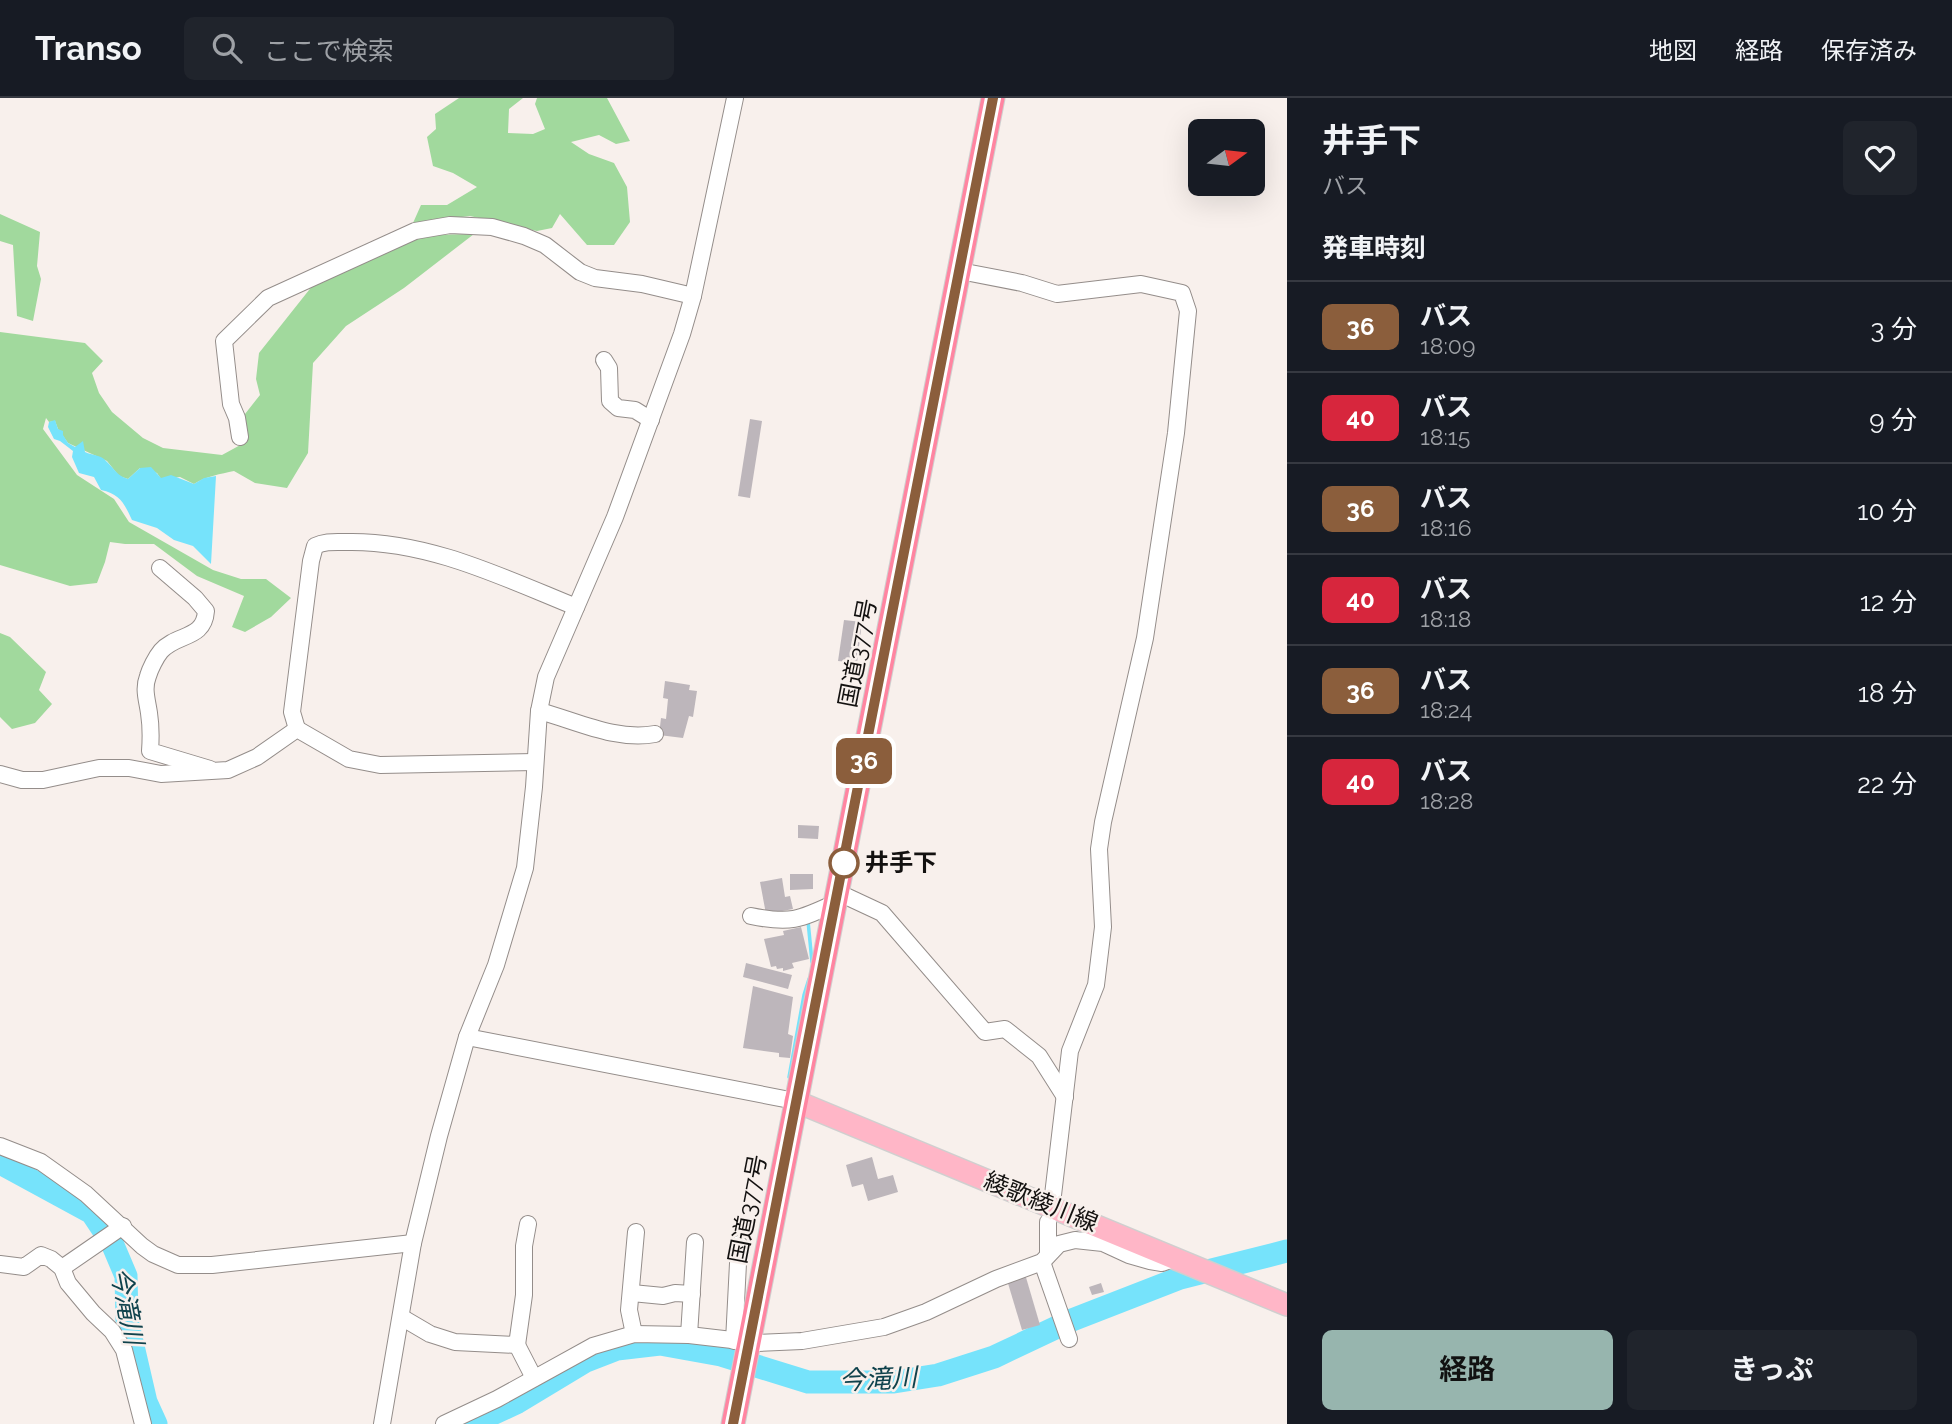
<!DOCTYPE html>
<html lang="ja">
<head>
<meta charset="utf-8">
<style>
	body { margin:0; font-family:Raleway,"Noto Sans JP",sans-serif; background:#20242c; color:#f1f3f6; height:100vh; display:flex; flex-direction:column; font-size:26px; white-space:nowrap }
	* { box-sizing:border-box; margin:0 }
	p { font-size:23px; color:#9ea1a6 }
	.icon { flex:none; width:38px; height:38px; fill:none; stroke:currentColor; stroke-width:2; stroke-linecap:round; stroke-linejoin:round }
	.map { position:relative; flex:1; overflow:hidden }
	.details { display:flex; flex-direction:column; background:#171b24; width:665px }
	.details>* { flex:none }
	.badge { padding:0 14px; border-radius:10px; font-size:24px; line-height:46px }
	.needle { width:46px; rotate:75deg }
	.buttons { position:absolute; left:1188px; top:21px; display:grid; gap:14px }
	.buttons a { display:grid; place-items:center; width:77px; height:77px; border-radius:10px; background:#171b24; box-shadow:0 7px 28px #0002; font-size:35px }
	.map>.badge { position:absolute; translate:-50% -50%; box-shadow:0 0 0 4px #fff }
	h2 { padding:0 35px; font-size:26px; line-height:63px }
	.round { display:grid; place-items:center; flex:none; width:74px; height:74px; border-radius:10px; background:#20242c }
	.headline { display:flex; align-items:center; justify-content:space-between; height:119px; padding:0 35px }
	h1 { font-size:33px; font-weight:700; line-height:52px }
	.cta { display:flex; gap:14px; margin-top:auto; padding:14px 35px }
	.cta a { flex:1; height:80px; border-radius:10px; background:#97b5ae; color:#111; font-size:28px; font-weight:700; line-height:80px; text-align:center }
	.cta a+a { background:#20242c; color:#f1f3f6 }
	ul { padding:0; list-style:none }
	li { display:flex; align-items:center; gap:21px; height:91px; padding:0 35px; border-top:2px solid #363941 }
	li div { flex:1 }
	li b { display:block; font-size:26px }
	li em { font-style:normal }
	li .badge { min-width:77px; font-weight:700; text-align:center }
	header { display:flex; align-items:center; gap:42px; box-sizing:border-box; height:98px; padding:0 35px; background:#171b24; border-bottom:2px solid #363941 }
	header strong { font-size:33px }
	nav { display:flex; gap:38px; margin-inline-start:auto; font-size:24px }
	.search { width:490px; height:63px; background:#20242c; display:flex; align-items:center; gap:18px; box-sizing:border-box; padding:0 24px; border-radius:10px; color:#9ea1a6; font-size:26px }
	main { display:flex; flex:1; min-height:0 }
	.map>svg:first-child { display:block }
</style>
</head>
<body>
<header>
<strong>Transo</strong>
<div class="search"><svg class="icon" aria-label="search" viewBox="0 0 24 24"><circle cx="10" cy="10" r="6"/><path d="M15 15l6 6"/></svg>ここで検索</div>
<nav><a>地図</a><a>経路</a><a>保存済み</a></nav>
</header>
<main>
<div class="map">
<svg width="1287" height="1326" viewBox="0 0 1287 1326">
	<rect width="100%" height="100%" fill="#f8f0ec"/>
	<g fill="#a1d99d">
		<path d="M 459,0 L 523,0 L 509,11 L 508,35 L 533,36 L 545,31 L 535,6 L 537,0 L 607,0 L 630,43 L 616,46 L 599,37 L 571,44 L 589,56 L 614,65 L 627,89 L 630,124 L 614,147 L 587,147 L 560,116 L 552,130 L 537,133 L 470,118 L 413,125 L 421,107 L 447,107 L 477,89 L 453,75 L 433,68 L 427,39 L 436,31 L 435,16 Z"/>
		<path d="M 0,116 L 40,134 L 37,168 L 41,181 L 33,223 L 17,218 L 13,147 L 0,143 Z"/>
		<path d="M 474,136 L 404,190 L 346,228 L 313,265 L 308,355 L 287,390 L 255,385 L 234,373 C 221,376 206,378 194,386 L 180,379 L 161,381 L 157,375 L 140,370 L 128,381 L 119,378 L 107,363 L 68,345 L 58,331 L 55,323 L 49,324 L 46,320 L 43,331 L 77,377 L 114,401 L 129,424 L 213,472 L 241,481 L 266,481 L 291,500 L 271,519 L 245,534 L 232,529 L 244,498 L 197,478 L 154,446 L 125,446 L 110,444 L 105,464 L 97,485 L 70,488 L 0,467 L 0,234 L 85,245 L 103,263 L 92,275 L 99,295 L 112,314 L 143,340 L 163,350 L 222,357 L 244,345 L 245,316 L 260,297 L 256,281 L 259,255 L 313,187 L 424,137 Z"/>
		<path d="M 0,535 L 10,539 L 46,574 L 39,592 L 52,606 L 35,625 L 12,631 L 0,619 Z"/>
	</g>
	<path fill="#76e3fb" d="M 55,322 L 58,331 L 63,333 L 63,337 L 68,345 L 75,349 L 83,343 L 85,354 C 93,358 100,356 106,363 C 115,371 116,377 128,381 L 140,370 L 151,369 L 161,380 L 171,377 L 194,386 L 204,380 L 216,378 L 211,466 L 193,448 L 174,442 L 157,430 L 132,422 C 124,405 120,396 101,392 L 94,379 L 79,375 L 72,359 L 73,353 L 60,343 L 54,341 L 48,329 L 49,324 Z"/>
	<g fill="none" stroke-linecap="round" stroke-linejoin="round">
		<g stroke="#76e3fb" stroke-width="3.5">
			<path d="M 808,823 L 812,864"/>
			<path d="M 789,979 L 804,897 L 809,881"/>
		</g>
		<g stroke="#76e3fb" stroke-width="23">
			<path d="M 0,1065 L 92,1115 L 112,1145 L 126,1178 L 127,1222 L 146,1304 L 156,1326"/>
			<path d="M 471,1326 L 518,1304 L 586,1263 L 617,1251 L 660,1246 L 721,1257 L 808,1284 L 894,1284 L 938,1277 L 994,1259 L 1072,1222 L 1180,1180 L 1287,1153"/>
		</g>
	</g>
	<g fill="#bdb6bb">
		<path d="M 750,321 L 762,323 L 750,400 L 738,398 Z"/>
		<path d="M 844,522 L 862,524 L 857,565 L 838,563 Z"/>
		<path d="M 665,583 L 690,587 L 689,592 L 697,593 L 693,619 L 689,618 L 683,640 L 659,637 L 661,620 L 666,621 L 668,601 L 663,600 Z"/>
		<path d="M 798,727 L 819,728 L 818,741 L 798,740 Z"/>
		<path d="M 790,776 L 813,776 L 813,791 L 790,792 Z"/>
		<path d="M 782,780 L 785,799 L 790,798 L 793,811 L 766,816 L 760,784 Z"/>
		<path d="M 801,829 L 809,861 L 792,865 L 794,870 L 783,873 L 783,870 L 777,871 L 776,868 L 771,869 L 764,841 L 784,837 L 783,833 Z"/>
		<path d="M 746,865 L 792,877 L 788,891 L 743,879 Z"/>
		<path d="M 753,888 L 793,899 L 788,936 L 793,938 L 790,960 L 779,959 L 779,955 L 743,950 Z"/>
		<path d="M 872,1059 L 878,1081 L 893,1077 L 898,1094 L 868,1103 L 863,1086 L 852,1089 L 846,1067 Z"/>
		<path d="M 1025,1176 L 1040,1227 L 1022,1232 L 1007,1182 Z"/>
		<path d="M 1101,1185 L 1104,1194 L 1092,1197 L 1089,1189 Z"/>
	</g>
	<g fill="none" stroke-linecap="round" stroke-linejoin="round">
		<defs>
			<g id="minor">
				<path d="M 960,173 L 1022,185 L 1057,196 L 1141,186 L 1182,195 L 1188,213 L 1176,335 L 1145,540 L 1103,724 L 1099,751 L 1103,829 L 1096,887 L 1070,953 L 1053,1097"/>
				<path d="M 604,262 L 609,270 L 610,303 L 618,310 L 635,312 L 651,322"/>
				<path d="M 240,339 L 237,320 L 231,306 L 224,243 L 268,200 L 415,133 L 450,127 L 492,129 L 524,138 L 545,147 L 580,174 L 595,180 L 642,186 L 693,198"/>
				<path d="M 160,470 L 195,500 L 206,513 C 204,542 177,535 161,553 C 156,559 150,571 148,578 C 143,591 147,601 149,615 C 151,628 151,640 150,653 L 210,671"/>
				<path d="M 539,613 C 577,623 615,643 655,636"/>
				<path d="M 297,631 L 292,614 L 311,463 L 315,448 C 325,443 334,444 346,444 C 427,442 502,479 576,509"/>
				<path d="M 0,676 L 22,682 L 43,682 L 99,670 L 129,670 L 161,676 L 228,672 L 257,659 L 297,631 L 349,661 L 380,667 L 535,664"/>
				<path d="M 837,794 L 882,815 L 985,934 L 1005,931 L 1039,958 L 1065,999"/>
				<path d="M 751,818 C 790,826 799,822 835,805"/>
				<path d="M 467,939 L 795,1003"/>
				<path d="M 0,1048 L 41,1064 L 86,1096 L 142,1148 L 153,1156 L 178,1167 L 212,1167 L 413,1145"/>
				<path d="M 1048,1157 L 1048,1124"/>
				<path d="M 1042,1164 L 1069,1241"/>
				<path d="M 0,1166 L 24,1169 L 41,1157 L 51,1161 L 62,1170 L 68,1185 L 93,1215 L 112,1233 L 124,1252 L 143,1326"/>
				<path d="M 62,1170 L 123,1128"/>
				<path d="M 632,1195 L 663,1198 L 675,1195 L 692,1196"/>
				<path d="M 401,1219 L 430,1236 L 455,1244 L 517,1247 L 534,1280"/>
				<path d="M 634,1236 L 629,1212 L 636,1134"/>
				<path d="M 689,1237 L 695,1144"/>
				<path d="M 734,1243 L 739,1146"/>
				<path d="M 517,1247 L 524,1197 L 524,1148 L 528,1126"/>
				<path d="M 382,1326 L 413,1145 L 439,1038 L 467,939 L 496,867 L 525,770 L 534,689 L 539,613 L 546,579 L 615,419 L 682,236 L 693,198 L 735,0"/>
				<path d="M 444,1326 L 497,1301 L 593,1248 L 634,1236 L 689,1237 L 758,1245 L 802,1243 L 884,1229 L 926,1214 L 996,1181 L 1042,1164 L 1059,1146 L 1075,1142 L 1103,1145 L 1129,1157 L 1150,1163 L 1162,1165 L 1176,1160"/>
			</g>
			<path id="major" d="M 795,1003 L 1287,1207"/>
			<path id="highway" d="M 733,1326 L 993,0"/>
		</defs>
		<use href="#minor" stroke="#948d8a" stroke-width="18"/>
		<use href="#major" stroke="#d0cfcf" stroke-width="24"/>
		<use href="#highway" stroke="#d0cfcf" stroke-width="25"/>
		<use href="#minor" stroke="#fff" stroke-width="16"/>
		<use href="#major" stroke="#ffb6c7" stroke-width="21"/>
		<use href="#highway" stroke="#ff85a1" stroke-width="23"/>
	</g>
	<g fill="none" stroke-linecap="round" stroke-linejoin="round">
		<defs>
			<path id="line" d="M 733,1326 L 993,0"/>
		</defs>
		<use href="#line" stroke="#fff" stroke-width="16"/>
		<use href="#line" stroke="#8b5e3c" stroke-width="10"/>
	</g>
	<circle fill="#fff" stroke="#8b5e3c" stroke-width="3.5" cx="844" cy="765" r="14"/>
	<g text-anchor="middle" stroke-width="5" stroke-linejoin="round" paint-order="stroke">
		<g font-size="24" fill="#131110" stroke="#f8f0ec">
			<text transform="translate(858 555) rotate(-79)" y="8">国道377号</text>
			<text transform="translate(1041 1104) rotate(22)" y="8">綾歌綾川線</text>
			<text transform="translate(748 1111) rotate(-79)" y="8">国道377号</text>
		</g>
		<g font-size="24" font-weight="bold" fill="#131110" stroke="#f8f0ec" text-anchor="start">
			<text x="865" y="773">井手下</text>
		</g>
		<g font-size="26" font-style="italic" fill="#0f424c" stroke="#f8f0ec">
			<text transform="translate(127 1208) rotate(79)" y="9">今滝川</text>
			<text transform="translate(878 1281) rotate(-3)" y="9">今滝川</text>
		</g>
	</g>
</svg>
<div class="buttons">
<a><svg class="needle" viewBox="-14 -14 28 28"><path d="M0-13l5 13h-10z" fill="#e53935"/><path d="M0 13l5-13h-10z" fill="#9ea1a6"/></svg></a>
</div>
<b class="badge" style="left:864px;top:663px;background:#8b5e3c;color:#fff">36</b>
</div>
<section class="details">
<div class="headline"><div><h1>井手下</h1><p>バス</p></div><a class="round"><svg class="icon" aria-label="heart" viewBox="0 0 24 24"><path d="M12 20l-8-8c-3-5 5-10 8-4 3-6 11-1 8 4z"/></svg></a></div>
<h2>発車時刻</h2>
<ul>
<li><span class="badge" style="background:#8b5e3c;color:#fff">36</span><div><b>バス</b><p>18:09</p></div><em>3 分</em></li>
<li><span class="badge" style="background:#d7263d;color:#fff">40</span><div><b>バス</b><p>18:15</p></div><em>9 分</em></li>
<li><span class="badge" style="background:#8b5e3c;color:#fff">36</span><div><b>バス</b><p>18:16</p></div><em>10 分</em></li>
<li><span class="badge" style="background:#d7263d;color:#fff">40</span><div><b>バス</b><p>18:18</p></div><em>12 分</em></li>
<li><span class="badge" style="background:#8b5e3c;color:#fff">36</span><div><b>バス</b><p>18:24</p></div><em>18 分</em></li>
<li><span class="badge" style="background:#d7263d;color:#fff">40</span><div><b>バス</b><p>18:28</p></div><em>22 分</em></li>
</ul>
<div class="cta"><a>経路</a><a>きっぷ</a></div>
</section>
</main>
</body>
</html>
